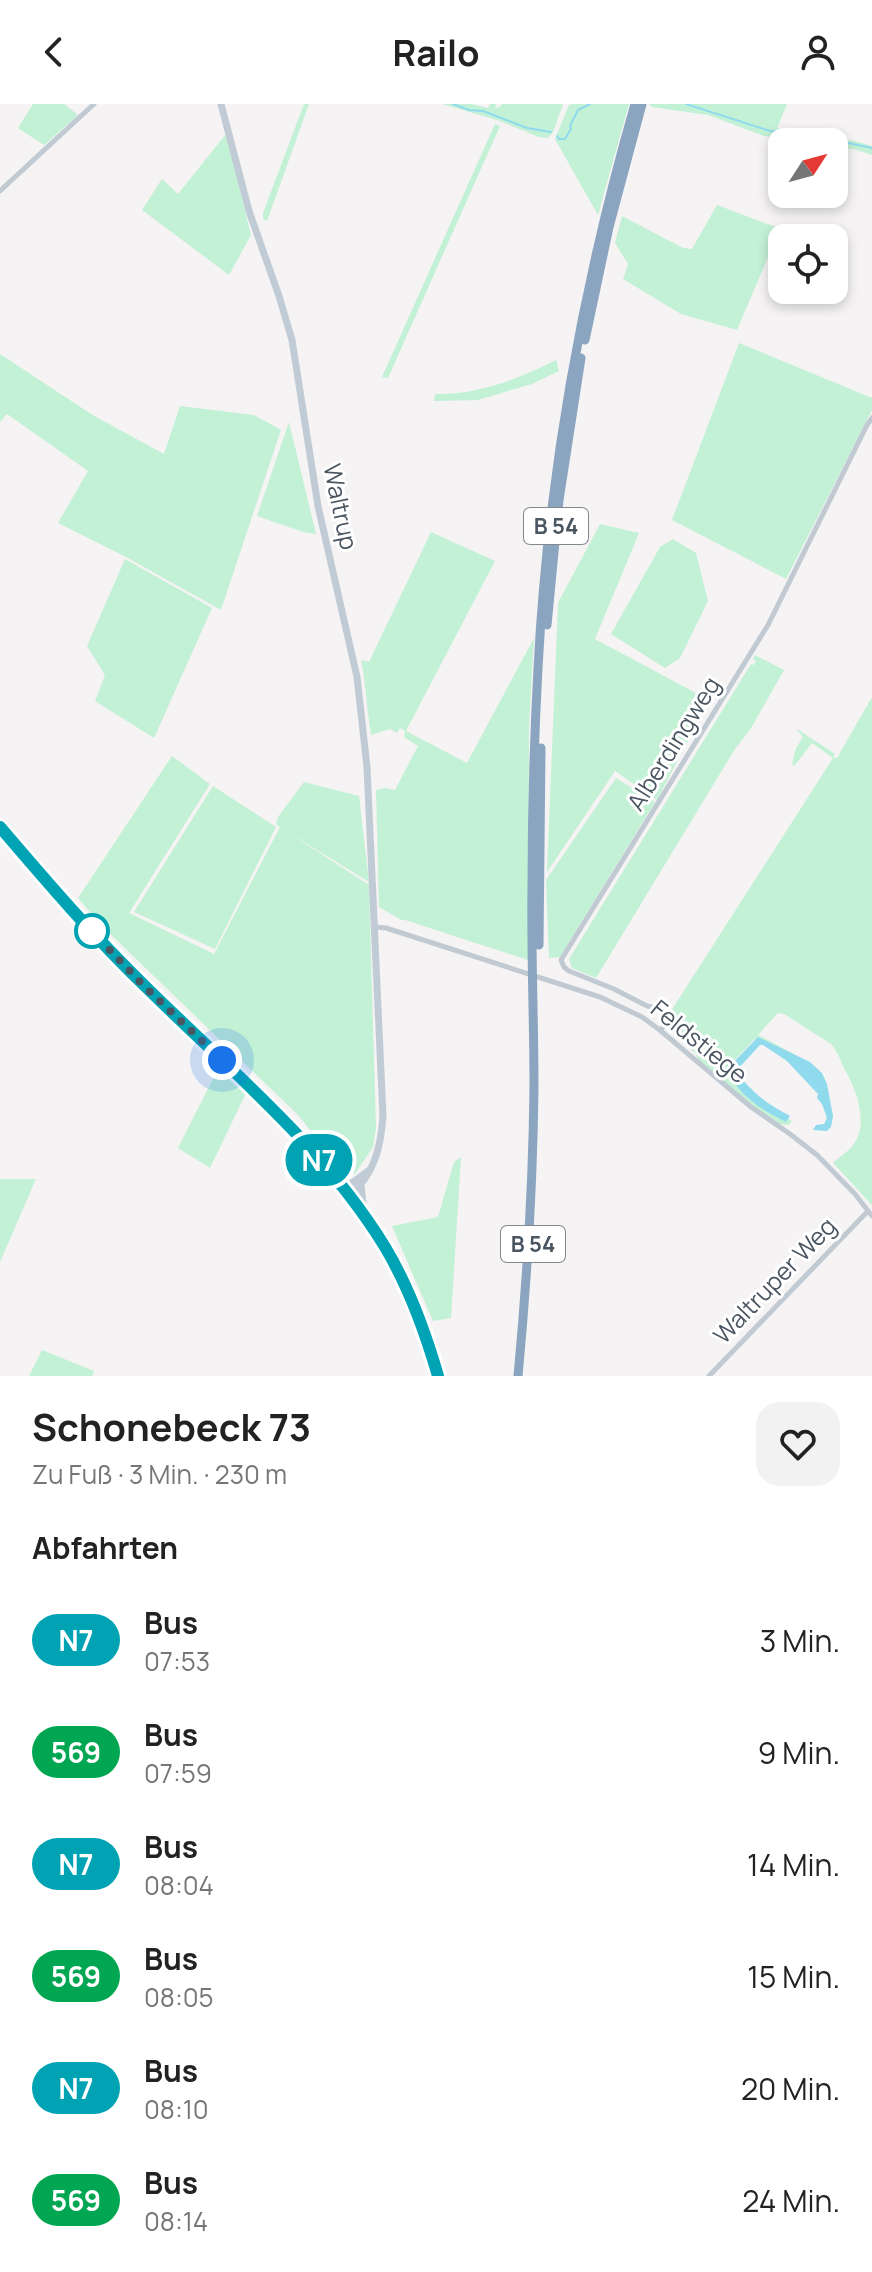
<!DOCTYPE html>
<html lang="de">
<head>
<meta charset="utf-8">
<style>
	body { margin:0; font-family:Manrope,sans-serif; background:#f2f2f2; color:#222; height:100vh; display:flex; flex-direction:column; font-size:30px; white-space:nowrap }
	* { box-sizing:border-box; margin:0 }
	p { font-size:26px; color:#767676 }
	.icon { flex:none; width:44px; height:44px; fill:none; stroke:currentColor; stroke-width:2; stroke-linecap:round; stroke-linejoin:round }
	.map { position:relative; height:1272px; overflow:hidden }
	.panel { display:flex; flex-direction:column; background:#fff; flex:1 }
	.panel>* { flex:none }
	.badge { padding:0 16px; border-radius:26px; font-size:28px; line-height:52px }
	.needle { width:52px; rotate:54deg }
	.buttons { position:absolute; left:768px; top:24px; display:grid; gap:16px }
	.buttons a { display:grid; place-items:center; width:80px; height:80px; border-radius:16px; background:#fff; box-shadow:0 4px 12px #0003; font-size:40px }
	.you { position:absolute; width:40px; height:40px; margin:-20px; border:6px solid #fff; border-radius:50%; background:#1a73e8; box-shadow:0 0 0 12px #1a73e833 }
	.map>.badge { position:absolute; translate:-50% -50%; box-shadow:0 0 0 4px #fff }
	h2 { padding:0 32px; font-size:30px; line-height:72px }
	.round { display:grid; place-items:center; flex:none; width:84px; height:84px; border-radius:24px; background:#f2f2f2 }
	.headline { display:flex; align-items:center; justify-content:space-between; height:136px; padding:0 32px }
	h1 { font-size:38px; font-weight:700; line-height:60px }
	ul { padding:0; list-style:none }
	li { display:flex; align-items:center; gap:24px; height:112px; padding:0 32px }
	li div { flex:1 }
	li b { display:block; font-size:30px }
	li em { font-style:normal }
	li .badge { min-width:88px; font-weight:700; text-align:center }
	header { display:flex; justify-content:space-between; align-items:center; height:104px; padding:0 32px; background:#fff; font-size:36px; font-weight:700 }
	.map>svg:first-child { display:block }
</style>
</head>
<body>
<header><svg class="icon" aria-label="back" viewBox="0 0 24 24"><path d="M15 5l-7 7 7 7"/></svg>Railo<svg class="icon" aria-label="person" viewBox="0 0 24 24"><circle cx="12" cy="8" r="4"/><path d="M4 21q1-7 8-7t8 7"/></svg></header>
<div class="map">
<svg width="872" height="1272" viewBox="0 0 872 1272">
	<rect width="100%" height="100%" fill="#f5f3f3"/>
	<g fill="#c3f1d5">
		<path d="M 33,0 L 64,0 L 78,11 L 44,41 L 18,24 Z"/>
		<path d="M 304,0 L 309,0 L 267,117 L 263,115 L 263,109 Z"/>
		<path d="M 442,0 L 471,0 L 488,4 L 490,0 L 496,0 L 495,4 L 500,3 L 502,0 L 563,0 L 553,28 L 548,34 L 539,33 L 497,16 Z"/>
		<path d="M 572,0 L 629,0 L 598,111 L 555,35 L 569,1 Z"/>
		<path d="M 649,0 L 787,0 L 777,24 L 854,37 L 872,42 L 872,51 L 857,46 L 834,42 L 834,38 L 804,38 L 764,32 L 708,11 L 652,3 Z"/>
		<path d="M 495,20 L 500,22 L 388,274 L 382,273 Z"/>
		<path d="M 226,30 L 251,131 L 229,171 L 142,106 L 162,75 L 178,90 Z"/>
		<path d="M 717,101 L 805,134 L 782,134 L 782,142 L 774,139 L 737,226 L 681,210 L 623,175 L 628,160 L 615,139 L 622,112 L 683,144 L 692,145 Z"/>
		<path d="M 739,239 L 872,294 L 872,306 L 786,475 L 672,416 Z"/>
		<path d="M 0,250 L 91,310 L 164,350 L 180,302 L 254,311 L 281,326 L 221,506 L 126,453 L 58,419 L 88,367 L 7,310 L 0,318 Z"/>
		<path d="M 556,256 L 559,267 L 532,280 L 478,296 L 434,297 L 435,290 C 478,291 518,275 556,256 Z"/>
		<path d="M 289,318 L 316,430 L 303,428 L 257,412 Z"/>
		<path d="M 600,420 L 639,429 L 595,535 L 709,596 L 657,696 L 615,667 L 547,768 L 558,499 Z"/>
		<path d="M 431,428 L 495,457 L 406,627 L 467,659 L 534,534 L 529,622 L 528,856 L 405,816 L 401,816 L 379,803 L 376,686 L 385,684 L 395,686 L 418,642 L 404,633 L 405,627 L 400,624 L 397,629 L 390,625 L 371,631 C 367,606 366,581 361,556 L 369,558 Z"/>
		<path d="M 673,435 L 696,449 L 708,497 L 680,554 L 665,564 L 611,530 L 660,443 Z"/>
		<path d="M 125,455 L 212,504 L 154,634 L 95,597 L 105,571 L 87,542 Z"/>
		<path d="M 755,551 L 784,566 L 751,624 L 735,645 L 596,874 L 572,864 L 569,855 L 751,560 L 754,561 L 756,557 L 753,555 Z"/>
		<path d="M 872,593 L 872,1101 L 833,1059 C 839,1053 848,1048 853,1041 C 869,1020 857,988 846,968 C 841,959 839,949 831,940 L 784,910 L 778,909 L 758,931 L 796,951 L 755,935 L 732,959 L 729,963 C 743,994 757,1002 786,1017 L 789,1015 L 792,1017 L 789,1021 L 779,1020 L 748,999 L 698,955 L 695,949 L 672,928 L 670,924 L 674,913 L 671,907 L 833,654 L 812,639 L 796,660 L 794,662 L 792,660 L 796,644 L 803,633 L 797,626 L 797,625 L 835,650 L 833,653 L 837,654 Z"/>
		<path d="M 172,652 L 210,680 L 129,809 L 214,850 L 280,723 L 276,720 L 278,713 L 304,678 L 359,692 L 369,778 L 286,727 L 369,781 L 376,1024 L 373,1043 L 355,1070 L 340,1062 L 297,1010 L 103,823 L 78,794 Z"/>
		<path d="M 616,674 L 655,698 L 560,853 L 549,854 L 546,776 Z"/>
		<path d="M 213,682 L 276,723 L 215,845 L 134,808 Z"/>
		<path d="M 219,963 L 246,989 L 210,1064 L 178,1044 Z"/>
		<path d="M 461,1053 L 451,1214 L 433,1217 L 392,1122 L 438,1113 L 454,1058 Z"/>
		<path d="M 0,1075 L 36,1075 L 0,1158 Z"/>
		<path d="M 42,1246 L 94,1267 L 92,1272 L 29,1272 Z"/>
	</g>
	<path fill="#90daee" d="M 758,933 L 810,958 L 822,969 L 827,980 L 833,1012 L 831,1023 L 827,1027 L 813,1026 L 816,1021 L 824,1020 L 827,1014 L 822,1000 L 817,994 L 818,990 L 787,957 L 763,941 L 760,941 L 736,967 C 751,988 767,1000 790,1012 L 786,1018 C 766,1008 732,989 729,963 Z"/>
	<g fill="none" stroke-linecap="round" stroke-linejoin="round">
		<g stroke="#90daee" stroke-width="2">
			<path d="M 453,0 L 469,6 L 483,7 L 527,24 L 551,28"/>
			<path d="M 686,0 L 770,27 L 815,32 L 872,44"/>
			<path d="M 557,32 L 559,35 L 565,35 L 571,25 L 570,22 L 578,6 L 590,0"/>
		</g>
		<g stroke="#c1cad2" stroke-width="5">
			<path d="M 0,87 L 94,0"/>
			<path d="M 375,823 L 386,824 L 600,893 L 642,913 L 661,927 L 751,1003 L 790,1030 L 817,1051 L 855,1090 L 872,1112"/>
			<path d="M 661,927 L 667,913 L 663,905 L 647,902 L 614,885 L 569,867 L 564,863 L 561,856 L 768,521 L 867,321 L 872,314"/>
			<path d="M 709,1272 L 868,1107"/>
		</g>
		<g stroke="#c1cbd6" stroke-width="7">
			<path d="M 221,0 L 249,107 L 279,192 L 292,236 L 318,402 L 357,573 L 367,663 L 383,1012 C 381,1042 374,1073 349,1091"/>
			<path d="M 0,723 C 46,777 93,830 143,880 C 265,1003 391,1096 438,1272"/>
			<path d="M 361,1082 L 364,1108"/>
			<path d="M 344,1085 L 368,1067"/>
		</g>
		<g stroke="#8ba5c1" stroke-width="9">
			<path d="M 585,236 L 609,123 L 642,0"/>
			<path d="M 547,521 L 559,396 L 581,254"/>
			<path d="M 539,841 L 541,644"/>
			<path d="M 518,1272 C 527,1176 533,1079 534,983 C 534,916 531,849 532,783 C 532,710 534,637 538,564 C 548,373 582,184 635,0"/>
		</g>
	</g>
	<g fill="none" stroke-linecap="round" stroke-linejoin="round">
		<defs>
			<path id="line" d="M 0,723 C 47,778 95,834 147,884 C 230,966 324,1043 385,1143 C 409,1183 425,1227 438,1272"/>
		</defs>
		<use href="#line" stroke="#fff" stroke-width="18"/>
		<use href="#line" stroke="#00a3b4" stroke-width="12"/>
		<path stroke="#4a5661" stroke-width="8" stroke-dasharray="0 14.4" d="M 92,827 L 91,826 L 143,881 L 222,956"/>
	</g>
	<circle fill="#fff" stroke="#00a3b4" stroke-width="4" cx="92" cy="827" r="16"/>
	<g text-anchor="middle" stroke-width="6" stroke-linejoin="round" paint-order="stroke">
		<g fill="#fff" stroke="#808990" stroke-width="2">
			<rect x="524" y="404" width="64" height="36" rx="6"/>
			<rect x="501" y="1122" width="64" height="36" rx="6"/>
		</g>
		<g font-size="22" font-weight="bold" fill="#4a5661">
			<text x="556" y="430">B 54</text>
			<text x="533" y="1148">B 54</text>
		</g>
		<g font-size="24" fill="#4a5661" stroke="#fff">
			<text transform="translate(340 403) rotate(78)" y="8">Waltrup</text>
			<text transform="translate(674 640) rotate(-58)" y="8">Alberdingweg</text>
			<text transform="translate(699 938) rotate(39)" y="8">Feldstiege</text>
			<text transform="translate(775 1177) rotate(-46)" y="8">Waltruper Weg</text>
		</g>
	</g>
</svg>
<div class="buttons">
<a><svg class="needle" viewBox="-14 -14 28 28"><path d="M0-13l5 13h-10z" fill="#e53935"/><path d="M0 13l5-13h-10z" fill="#767676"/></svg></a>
<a><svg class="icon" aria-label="locate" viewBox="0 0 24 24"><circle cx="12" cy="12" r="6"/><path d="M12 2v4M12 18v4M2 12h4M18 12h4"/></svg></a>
</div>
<div class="you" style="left:222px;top:956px"></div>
<b class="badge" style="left:319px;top:1056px;background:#00a3b4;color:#fff">N7</b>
</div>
<section class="panel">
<div class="headline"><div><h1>Schonebeck 73</h1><p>Zu Fuß · 3 Min. · 230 m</p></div><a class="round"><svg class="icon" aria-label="heart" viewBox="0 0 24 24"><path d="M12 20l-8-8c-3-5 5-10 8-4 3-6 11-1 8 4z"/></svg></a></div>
<h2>Abfahrten</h2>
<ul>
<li><span class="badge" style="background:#00a3b4;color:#fff">N7</span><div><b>Bus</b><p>07:53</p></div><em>3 Min.</em></li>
<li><span class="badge" style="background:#00a651;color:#fff">569</span><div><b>Bus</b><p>07:59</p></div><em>9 Min.</em></li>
<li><span class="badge" style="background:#00a3b4;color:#fff">N7</span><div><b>Bus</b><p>08:04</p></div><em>14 Min.</em></li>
<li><span class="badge" style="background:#00a651;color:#fff">569</span><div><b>Bus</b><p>08:05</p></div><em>15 Min.</em></li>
<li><span class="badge" style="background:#00a3b4;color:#fff">N7</span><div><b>Bus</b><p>08:10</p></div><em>20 Min.</em></li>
<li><span class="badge" style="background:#00a651;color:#fff">569</span><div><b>Bus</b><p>08:14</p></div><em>24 Min.</em></li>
</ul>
</section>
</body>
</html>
